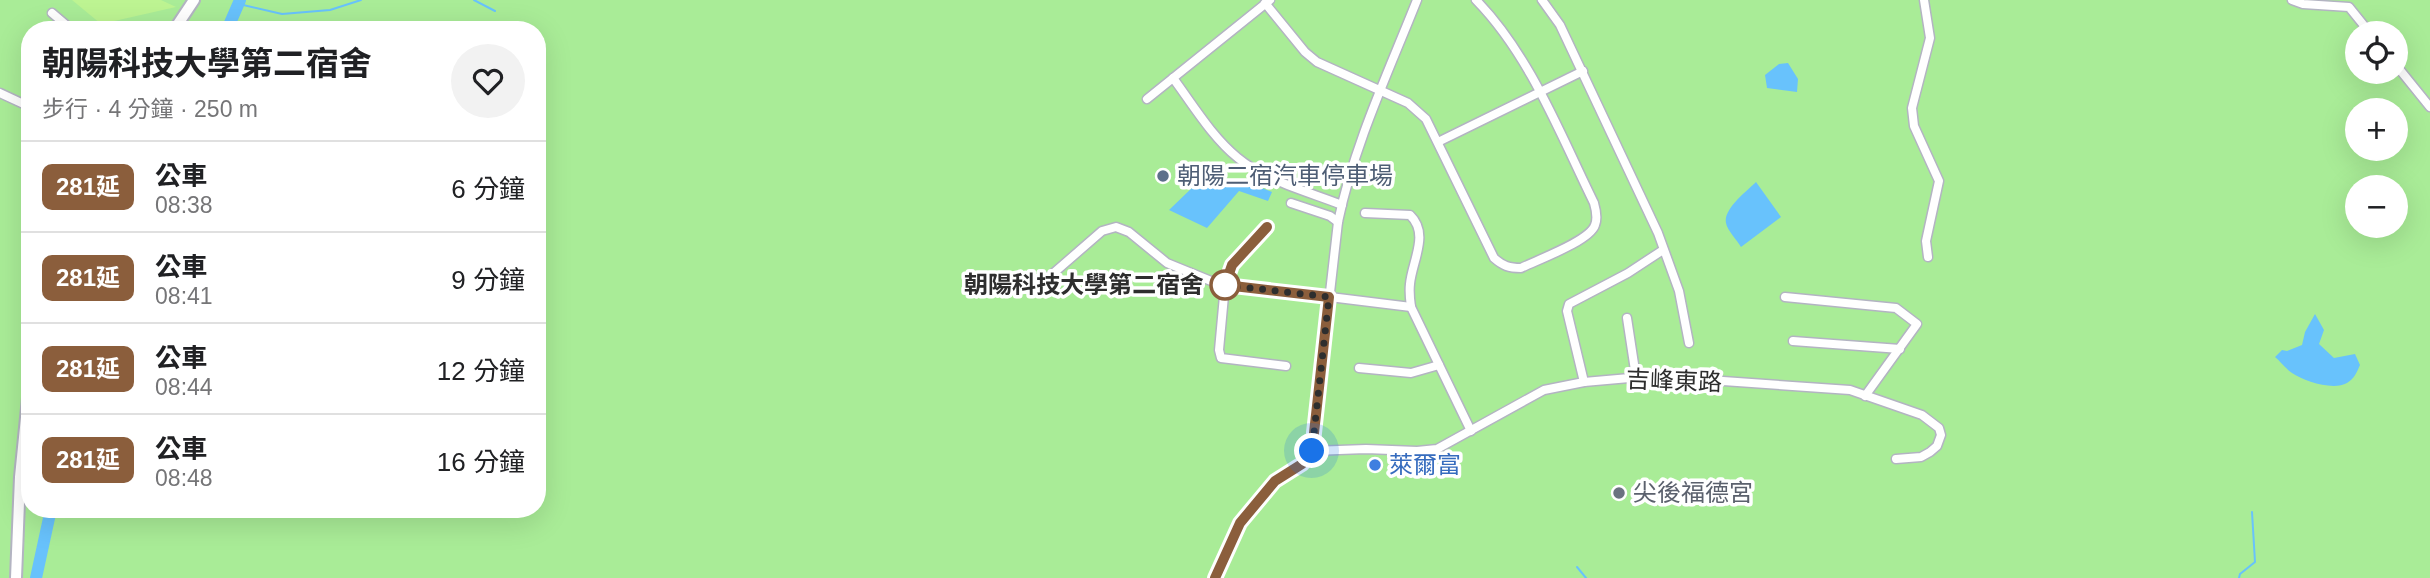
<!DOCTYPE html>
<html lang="zh-TW">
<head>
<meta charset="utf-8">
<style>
	body { margin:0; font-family:Arial,"Noto Sans TC",sans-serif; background:#f2f2f2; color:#202124; height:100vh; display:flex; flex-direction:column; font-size:26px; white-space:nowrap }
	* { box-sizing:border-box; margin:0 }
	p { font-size:23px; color:#757577 }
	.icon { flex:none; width:38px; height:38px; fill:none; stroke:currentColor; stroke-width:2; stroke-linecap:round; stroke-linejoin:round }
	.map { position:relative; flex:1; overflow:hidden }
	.panel { position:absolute; left:21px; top:21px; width:525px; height:497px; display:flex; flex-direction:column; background:#fff; border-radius:28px; box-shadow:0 7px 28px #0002 }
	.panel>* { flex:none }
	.badge { padding:0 14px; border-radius:10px; font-size:24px; line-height:46px }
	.fabs { position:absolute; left:2345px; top:21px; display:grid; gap:14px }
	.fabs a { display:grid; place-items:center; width:63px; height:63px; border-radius:50%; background:#fff; box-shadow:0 7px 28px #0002; font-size:35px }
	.you { position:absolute; width:35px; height:35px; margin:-18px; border:5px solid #fff; border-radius:50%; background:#1a73e8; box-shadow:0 0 0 10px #1a73e833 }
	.map>.badge { position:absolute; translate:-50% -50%; box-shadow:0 0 0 4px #fff }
	.round { display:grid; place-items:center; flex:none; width:74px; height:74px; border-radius:37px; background:#f2f2f2 }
	.overview { display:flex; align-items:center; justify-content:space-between; height:119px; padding:0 21px }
	h1 { font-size:33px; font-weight:700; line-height:52px }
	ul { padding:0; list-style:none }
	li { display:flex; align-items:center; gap:21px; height:91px; padding:0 21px; border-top:2px solid #e0e0e0 }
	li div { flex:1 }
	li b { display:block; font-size:26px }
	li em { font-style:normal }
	li .badge { min-width:77px; font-weight:700; text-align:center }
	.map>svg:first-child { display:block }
</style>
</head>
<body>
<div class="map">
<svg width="2430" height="578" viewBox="0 0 2430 578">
	<rect width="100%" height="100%" fill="#f0ebdf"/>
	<path fill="#a9ec97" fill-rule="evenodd" d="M 0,0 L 2430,0 L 2430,578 L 0,578 ZM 30,30 L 537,30 L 537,509 L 30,509 ZM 2357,33 L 2396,33 L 2396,72 L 2357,72 ZM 2357,110 L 2396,110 L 2396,149 L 2357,149 ZM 2357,187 L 2396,187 L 2396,226 L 2357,226 Z"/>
	<path fill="#bdf492" d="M 72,0 L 161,0 L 176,7 L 101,24 Z"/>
	<g fill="#68c2fc">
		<path d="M 1788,63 L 1798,79 L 1797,92 L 1767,88 L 1765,75 L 1779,64 Z"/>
		<path d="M 1239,179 L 1272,192 L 1268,201 L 1239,191 L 1207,228 L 1169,210 L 1195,185 Z"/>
		<path d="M 1756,182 L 1781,217 L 1741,247 C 1737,240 1727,230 1726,223 C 1723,209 1747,191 1756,182 Z"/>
		<path d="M 2315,314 L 2324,330 L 2319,344 L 2334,358 L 2355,354 L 2360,365 C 2357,372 2354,379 2347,383 C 2333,391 2304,381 2292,373 C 2286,369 2281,362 2275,357 L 2282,350 L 2287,351 L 2302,345 L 2305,332 Z"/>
	</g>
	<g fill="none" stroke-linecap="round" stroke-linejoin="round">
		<g stroke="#68c2fc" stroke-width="2">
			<path d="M 474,0 L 495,11"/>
			<path d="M 239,4 L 282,14 L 330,10 L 361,0"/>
			<path d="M 1577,567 L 1586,578"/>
			<path d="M 2239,578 L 2240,574 L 2255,562 L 2252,512"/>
		</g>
		<g stroke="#68c2fc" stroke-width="12">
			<path d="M 227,30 L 240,0"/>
			<path d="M 36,578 L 51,509"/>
		</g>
		<defs>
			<g id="street">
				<path d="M 1542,0 L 1560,25 L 1658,233 L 1679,291 L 1689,343"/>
				<path d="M 1924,0 L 1930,38 L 1912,108 L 1914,126 L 1939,181 L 1926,241 L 1928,257"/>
				<path d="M 2292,0 L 2303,4 L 2349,7 L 2370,33"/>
				<path d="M 1265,3 L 1305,52 L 1317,62 L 1408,103 L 1426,119 L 1494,258 C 1503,266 1509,268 1521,268 C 1537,260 1590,241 1595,225 C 1598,218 1596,210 1594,203 C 1560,134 1530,55 1476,0"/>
				<path d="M 52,13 L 72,30"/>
				<path d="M 2396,65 L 2430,107"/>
				<path d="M 1173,78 C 1193,105 1212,137 1238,158 C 1264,180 1309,192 1342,205"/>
				<path d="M 0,93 L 30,107"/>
				<path d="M 1147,99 L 1270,0"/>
				<path d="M 1438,142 L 1583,71"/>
				<path d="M 1291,203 L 1330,216 L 1338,222"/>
				<path d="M 1365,213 L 1410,215 C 1430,234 1412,261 1410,284 C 1409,292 1410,300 1411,307 L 1471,431"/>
				<path d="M 1267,227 L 1232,265 L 1225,285 L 1219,350 L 1221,358 L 1286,366"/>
				<path d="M 1041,284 L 1102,231 L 1116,227 L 1129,232 L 1167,263 L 1216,283 L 1411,307"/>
				<path d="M 1785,297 L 1896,308 L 1917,324 L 1865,396"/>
				<path d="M 1627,318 L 1636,377"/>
				<path d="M 1793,341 L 1900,349"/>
				<path d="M 1359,368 L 1411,373 L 1439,365"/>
				<path d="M 1584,382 L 1567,311 L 1569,304 L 1628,273 L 1663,250"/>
				<path d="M 1312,451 L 1366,449 L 1417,451 L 1437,449 L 1544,390 L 1584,382 L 1652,376 L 1850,390 L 1922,415 L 1939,428 L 1941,435 L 1937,446 L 1930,452 L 1921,457 L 1896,459"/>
				<path d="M 101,509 L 102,509"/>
				<path d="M 1215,578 L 1240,523 L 1275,481 L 1302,464 L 1312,451 L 1338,222 C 1354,145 1388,73 1417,0"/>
			</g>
			<g id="secondary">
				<path d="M 174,30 L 194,0"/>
				<path d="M 16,578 L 20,477 L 30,378"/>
			</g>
		</defs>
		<use href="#street" stroke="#b3b4c2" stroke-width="11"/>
		<use href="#secondary" stroke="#b3b4c2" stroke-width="14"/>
		<use href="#street" stroke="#fff" stroke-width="8"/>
		<use href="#secondary" stroke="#fff" stroke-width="10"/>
	</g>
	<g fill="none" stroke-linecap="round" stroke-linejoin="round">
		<defs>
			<path id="line" d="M 1215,578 L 1240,523 L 1275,481 L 1302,464 L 1312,451 L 1329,297 L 1225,285 L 1232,265 L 1267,227"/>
		</defs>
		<use href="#line" stroke="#fff" stroke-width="16"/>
		<use href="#line" stroke="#8b5e3c" stroke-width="10"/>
		<path stroke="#2e2e2e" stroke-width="7" stroke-dasharray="0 12.6" d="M 1225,285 L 1329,297 L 1312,451"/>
	</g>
	<circle fill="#5c6f8a" stroke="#fff" stroke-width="2.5" cx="1163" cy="176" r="7"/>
	<circle fill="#fff" stroke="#8b5e3c" stroke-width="3.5" cx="1225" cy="285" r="14"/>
	<circle fill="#3f7fe0" stroke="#fff" stroke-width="2.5" cx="1375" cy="465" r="7"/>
	<circle fill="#6b7280" stroke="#fff" stroke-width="2.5" cx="1619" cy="493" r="7"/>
	<g text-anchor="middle" stroke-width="7" stroke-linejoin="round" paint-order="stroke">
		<g font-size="24" fill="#4e5e75" stroke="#fff" text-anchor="start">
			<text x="1177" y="184">朝陽二宿汽車停車場</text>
		</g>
		<g font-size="24" font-weight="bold" fill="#2e2e2e" stroke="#fff" text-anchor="end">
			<text x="1204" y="293">朝陽科技大學第二宿舍</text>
		</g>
		<g font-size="24" fill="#2e2e2e" stroke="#fff">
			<text transform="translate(1674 381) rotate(2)" y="8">吉峰東路</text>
		</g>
		<g font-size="24" fill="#366cbe" stroke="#fff" text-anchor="start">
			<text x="1389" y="473">萊爾富</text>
		</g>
		<g font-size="24" fill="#5b616d" stroke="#fff" text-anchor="start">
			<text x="1633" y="501">尖後福德宮</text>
		</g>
	</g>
</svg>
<div class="fabs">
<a><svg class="icon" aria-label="locate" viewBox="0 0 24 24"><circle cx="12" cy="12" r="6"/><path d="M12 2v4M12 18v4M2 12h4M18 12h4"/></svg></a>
<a>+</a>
<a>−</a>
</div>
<div class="you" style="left:1312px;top:451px"></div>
<section class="panel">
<div class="overview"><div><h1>朝陽科技大學第二宿舍</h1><p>步行 · 4 分鐘 · 250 m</p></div><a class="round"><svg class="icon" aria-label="heart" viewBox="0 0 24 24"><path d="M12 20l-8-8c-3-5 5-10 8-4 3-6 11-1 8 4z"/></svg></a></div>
<ul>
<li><span class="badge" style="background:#8b5e3c;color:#fff">281延</span><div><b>公車</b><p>08:38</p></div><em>6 分鐘</em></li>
<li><span class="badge" style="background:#8b5e3c;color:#fff">281延</span><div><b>公車</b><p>08:41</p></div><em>9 分鐘</em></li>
<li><span class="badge" style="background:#8b5e3c;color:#fff">281延</span><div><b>公車</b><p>08:44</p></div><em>12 分鐘</em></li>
<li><span class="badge" style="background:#8b5e3c;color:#fff">281延</span><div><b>公車</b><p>08:48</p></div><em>16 分鐘</em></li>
</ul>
</section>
</div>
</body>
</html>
